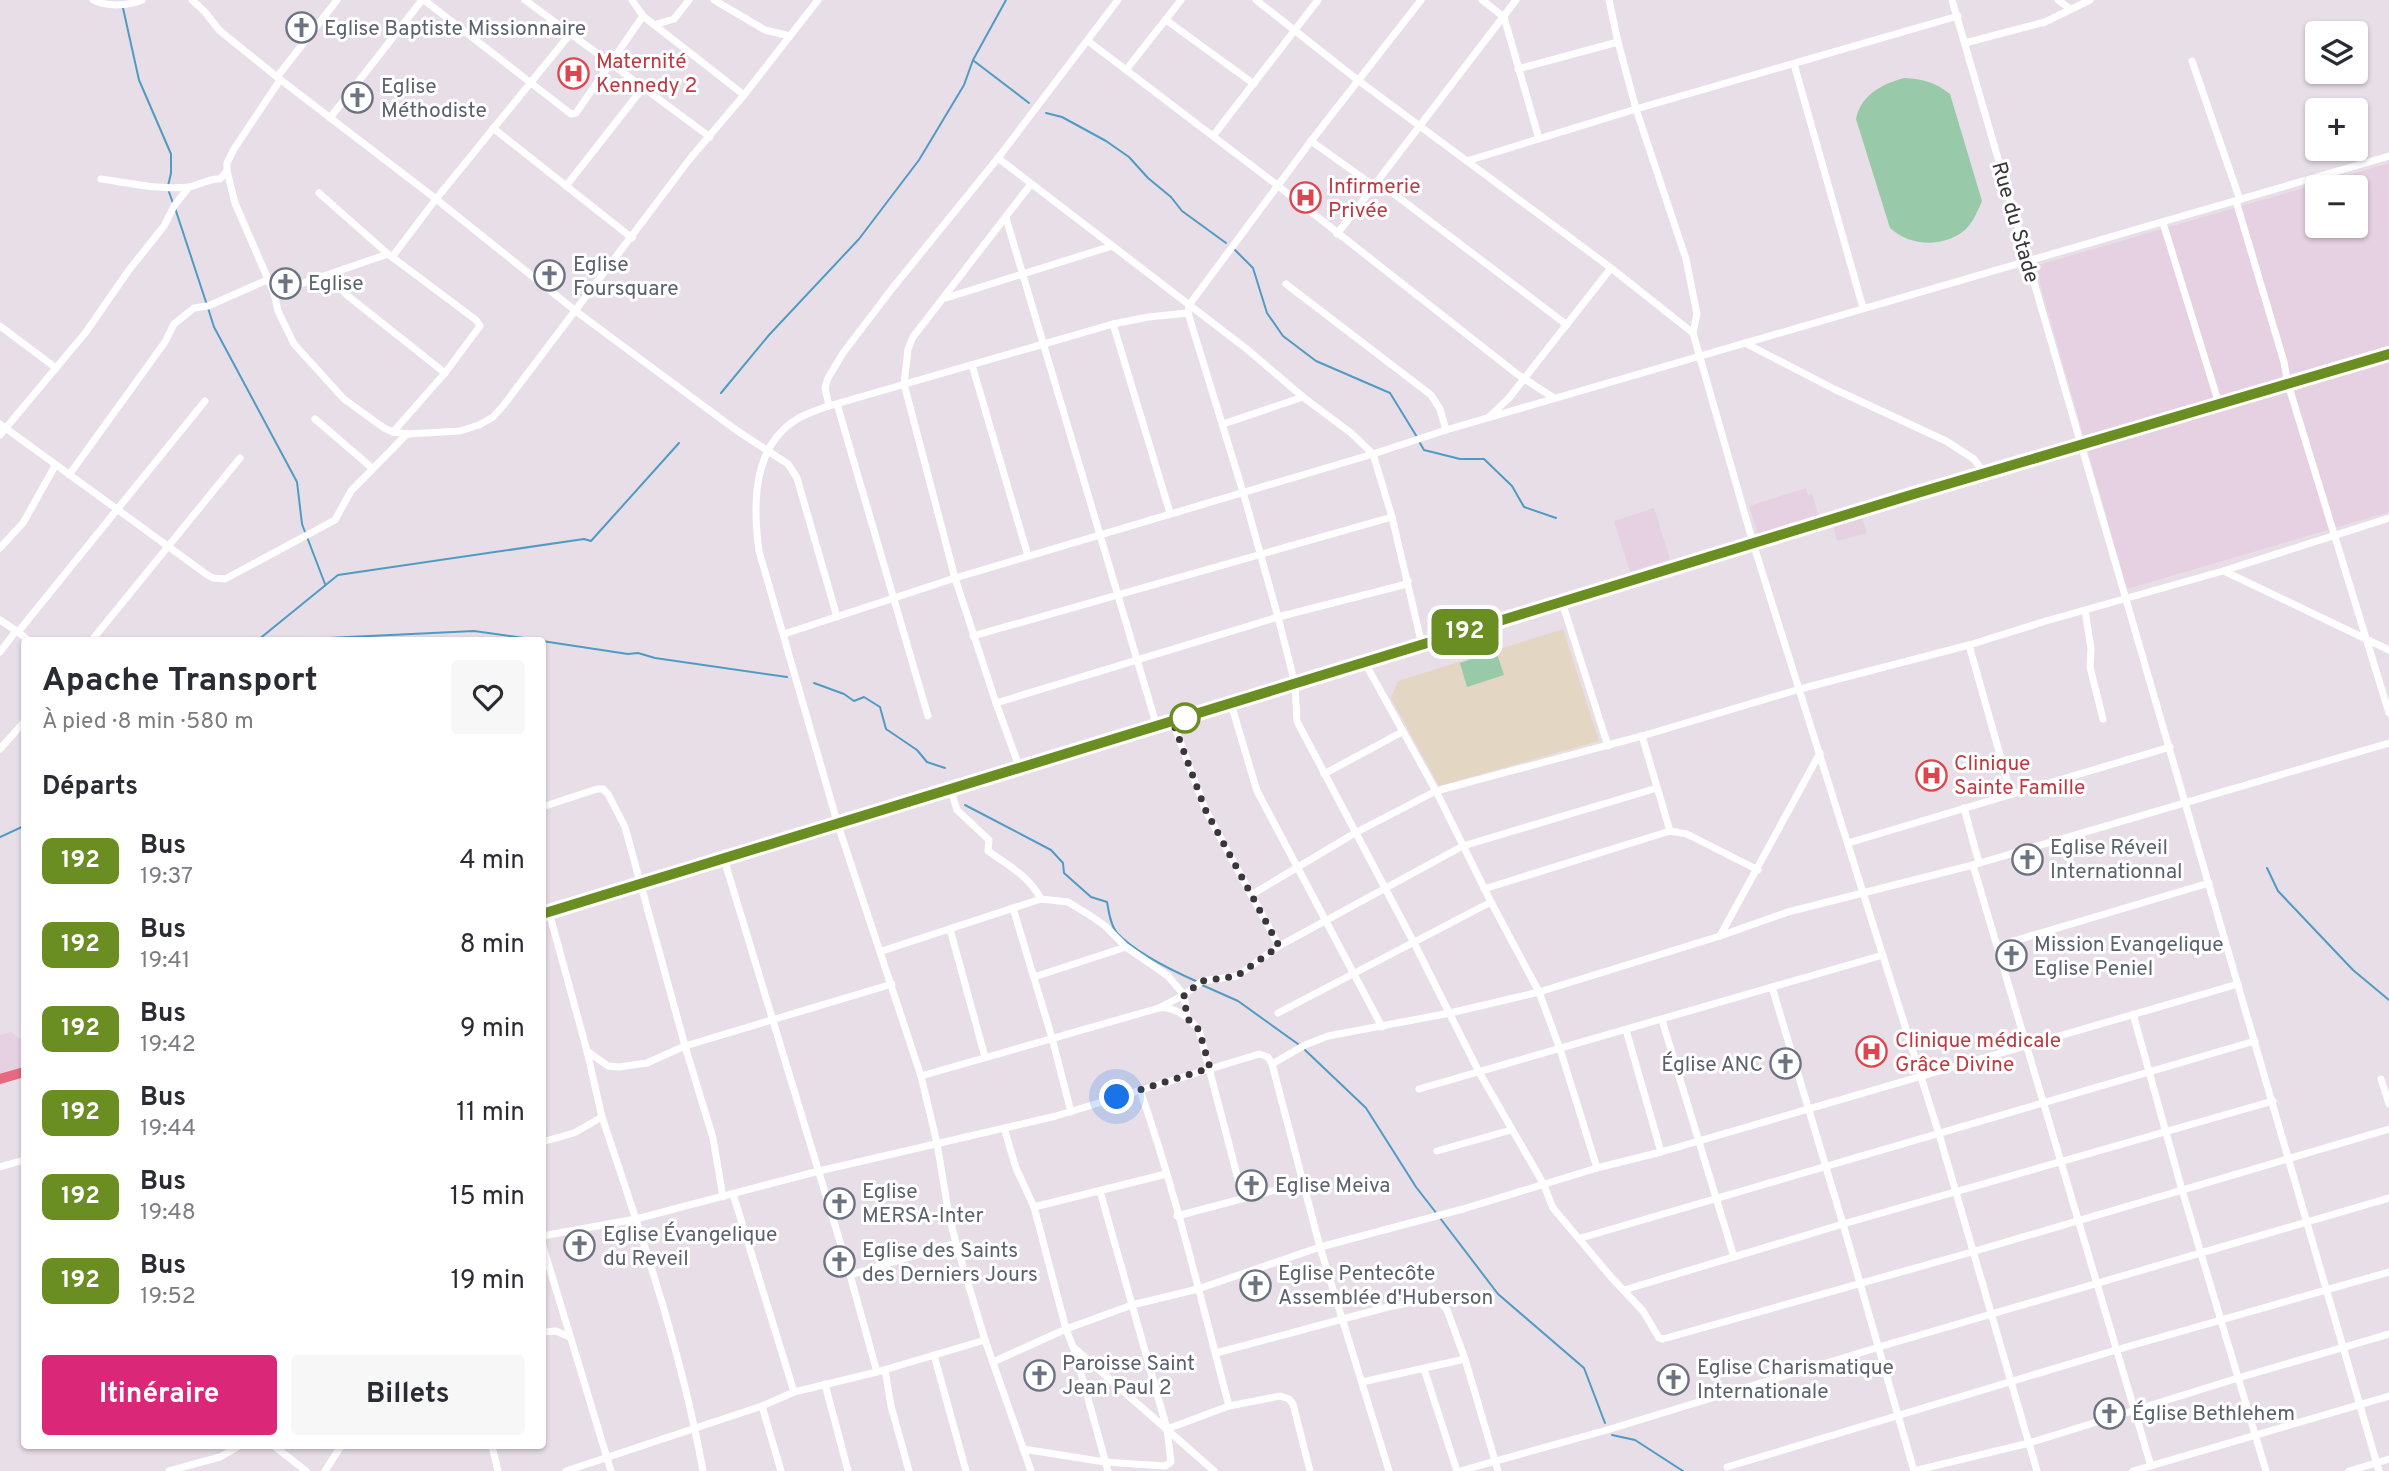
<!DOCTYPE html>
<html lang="fr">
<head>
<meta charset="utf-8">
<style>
	body { margin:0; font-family:Overpass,sans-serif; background:#f7f7f7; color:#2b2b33; height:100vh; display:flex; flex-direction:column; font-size:26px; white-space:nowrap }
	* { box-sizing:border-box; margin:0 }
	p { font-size:23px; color:#7c7c81 }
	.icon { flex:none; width:38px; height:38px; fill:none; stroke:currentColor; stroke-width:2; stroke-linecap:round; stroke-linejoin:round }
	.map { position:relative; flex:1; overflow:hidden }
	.sheet { position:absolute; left:21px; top:637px; width:525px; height:812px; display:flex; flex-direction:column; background:#fff; border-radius:7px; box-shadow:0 2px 5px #0004 }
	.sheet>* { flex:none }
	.badge { padding:0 14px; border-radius:10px; font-size:24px; line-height:46px }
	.controls { position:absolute; left:2305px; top:21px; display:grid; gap:14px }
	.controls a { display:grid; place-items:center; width:63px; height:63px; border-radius:7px; background:#fff; box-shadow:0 2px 5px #0004; font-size:35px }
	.you { position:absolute; width:35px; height:35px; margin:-18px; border:5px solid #fff; border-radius:50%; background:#1a73e8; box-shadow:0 0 0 10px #1a73e833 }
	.map>.badge { position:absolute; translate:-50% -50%; box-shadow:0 0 0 4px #fff }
	h2 { padding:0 21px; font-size:26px; line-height:63px }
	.round { display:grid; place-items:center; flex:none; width:74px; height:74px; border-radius:7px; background:#f7f7f7 }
	.head { display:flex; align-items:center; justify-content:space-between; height:119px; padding:0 21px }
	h1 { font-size:33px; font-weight:700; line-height:52px }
	.button { display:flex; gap:14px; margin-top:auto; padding:14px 21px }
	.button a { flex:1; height:80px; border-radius:7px; background:#db2777; color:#fff; font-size:28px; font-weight:700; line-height:80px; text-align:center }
	.button a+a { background:#f7f7f7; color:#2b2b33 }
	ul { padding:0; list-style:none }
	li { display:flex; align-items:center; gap:21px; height:84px; padding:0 21px }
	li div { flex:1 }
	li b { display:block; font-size:26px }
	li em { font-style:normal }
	li .badge { min-width:77px; font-weight:700; text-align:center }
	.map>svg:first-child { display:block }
</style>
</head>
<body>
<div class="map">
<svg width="2389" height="1471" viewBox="0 0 2389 1471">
	<rect width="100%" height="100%" fill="#e8dee8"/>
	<g fill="#e5d1e1" fill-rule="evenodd">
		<path d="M 2389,163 L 2389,512 L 2127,589 L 2035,266 ZM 2317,187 L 2356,187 L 2356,226 L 2317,226 Z"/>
		<path d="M 1806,488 L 1808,495 L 1812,494 L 1819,516 L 1758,535 L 1749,506 Z"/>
		<path d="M 1654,508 L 1670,559 L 1630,572 L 1614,521 Z"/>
		<path d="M 1862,517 L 1867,533 L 1837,541 L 1833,525 Z"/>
		<path d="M 11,1032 L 24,1042 L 24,1067 L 0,1074 L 0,1035 Z"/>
	</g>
	<path fill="#e3d6c3" d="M 1563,629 L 1599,741 L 1439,786 L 1391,698 L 1398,681 Z"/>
	<g fill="#98c9a9">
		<path d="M 1904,78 C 1923,79 1935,82 1950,94 L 1982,201 C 1977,212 1972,226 1961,233 C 1939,248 1908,245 1890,228 L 1856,119 C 1861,95 1882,84 1904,78 Z"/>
		<path d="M 1496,651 L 1504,675 L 1467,687 L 1460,663 Z"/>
	</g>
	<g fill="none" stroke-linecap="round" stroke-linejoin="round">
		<g stroke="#509bc2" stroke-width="2">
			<path d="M 123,8 L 139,80 L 171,154 L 171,173 L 168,186"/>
			<path d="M 974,61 L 1029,103"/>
			<path d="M 1046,113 L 1062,117 L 1106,141 L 1129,157 L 1148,178 L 1171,197 L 1182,211 L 1226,243"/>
			<path d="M 169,192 L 173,203"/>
			<path d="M 175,208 L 206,302"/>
			<path d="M 1235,250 L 1253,268 L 1267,313 L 1283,336 L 1316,361 L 1390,393 L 1417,437"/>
			<path d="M 208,308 L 214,327 L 297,482 L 302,524 L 305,532"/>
			<path d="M 721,393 L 769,335 L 859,239 L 919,160 L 964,85 L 973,60 L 1006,0"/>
			<path d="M 1420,443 L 1424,450 L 1460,459 L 1484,459 L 1512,486 L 1524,507 L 1556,518"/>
			<path d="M 307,537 L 325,584"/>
			<path d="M 258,640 L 338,575 L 584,539 L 591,541 L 679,443"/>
			<path d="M 286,640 L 474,631 L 538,640"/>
			<path d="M 542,641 L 628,654 L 638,653 L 655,658 L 787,677"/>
			<path d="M 814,683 L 844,694 L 854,701 L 864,697 L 880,707 L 886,729 L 917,750 L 927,762 L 945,768"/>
			<path d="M 965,805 L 1051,850 L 1063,863 L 1064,873 L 1091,897 L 1107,902 C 1109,912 1110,924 1117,933 C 1136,953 1173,971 1198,982"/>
			<path d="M 0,837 L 24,826"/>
			<path d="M 2267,868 L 2278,891 L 2353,970 L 2389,1000"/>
			<path d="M 1202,985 L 1238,1001 L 1298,1044"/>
			<path d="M 1305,1050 L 1366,1108 L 1416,1187 L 1437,1214"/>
			<path d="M 1440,1218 L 1498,1294 L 1584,1368 L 1605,1423"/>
			<path d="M 1612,1435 L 1635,1440 L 1683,1471"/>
		</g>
		<g stroke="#fff" stroke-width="7">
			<path d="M 93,0 C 106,7 128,6 142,0"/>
			<path d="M 192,0 L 205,12 L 219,30 L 277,77"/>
			<path d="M 337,0 L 277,77 L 436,199 L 577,312 L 736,430 L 788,464 L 797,478 L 837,617"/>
			<path d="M 424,0 L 571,114 L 576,113 L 643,16"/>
			<path d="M 525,0 L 710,137"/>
			<path d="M 632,0 L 643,16 L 744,95"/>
			<path d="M 714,0 L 765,30 L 790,36"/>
			<path d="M 1256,0 L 1359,81 L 1611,268 L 1693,333 L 1753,543 L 1939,1134 L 2037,1471"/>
			<path d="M 1421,0 L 1311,141 L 1189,305 L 1188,313 L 1243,492 L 1278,617 L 1295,684 L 1297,721 L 1300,727 L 1413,941 L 1479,1072 L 1543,1183 L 1553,1208 L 1611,1277 L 1643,1311 L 1659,1338 L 1663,1339 L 1972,1252 L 2389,1129"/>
			<path d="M 1482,0 L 1504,17 L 1539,139"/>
			<path d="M 1609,0 L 1618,42 L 1636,109 L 1686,259 L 1697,314 L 1693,333"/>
			<path d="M 1952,0 L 2379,1471"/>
			<path d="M 2058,0 L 2070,9"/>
			<path d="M 1166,20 L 1254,84"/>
			<path d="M 654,25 L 674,19 L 689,0"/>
			<path d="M 1088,41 L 1277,185 L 1517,374 L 1554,398"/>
			<path d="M 1965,43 L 2045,22 L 2090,0"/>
			<path d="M 2192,61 L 2240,200"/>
			<path d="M 1794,64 L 1863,308"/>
			<path d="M 1518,69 L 1618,42"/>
			<path d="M 1126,70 L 1181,0"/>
			<path d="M 280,80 L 234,149 L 227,163 L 227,171 L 235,203 L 274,293 L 278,311 L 294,344 L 344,399 L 384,428 L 393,432 L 407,434 L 460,431 L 479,425 L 493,417 L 503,406 L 689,160 L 744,95 L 818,0"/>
			<path d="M 330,118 L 422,0"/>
			<path d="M 493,128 L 632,238"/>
			<path d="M 1213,136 L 1318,0"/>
			<path d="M 1311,141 L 1374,186"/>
			<path d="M 998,158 L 1248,350 L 1303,397 L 1351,433 L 1373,454 L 1392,517 L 1422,645"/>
			<path d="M 1467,161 L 1636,109 L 1958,16"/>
			<path d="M 101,179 C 129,183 160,190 189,187 C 200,185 209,178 220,179 L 227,171"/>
			<path d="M 1377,181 L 1567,325"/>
			<path d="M 566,186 L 642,89"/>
			<path d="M 319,193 L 388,254 L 476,320 L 480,326 L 445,373 L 393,432"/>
			<path d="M 2236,201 L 2284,362 L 2288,384 L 2389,713"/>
			<path d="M 1006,218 L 1157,727"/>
			<path d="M 2163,223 L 2219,404"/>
			<path d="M 1337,234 L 1516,0"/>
			<path d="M 392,257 L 436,199 L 571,33"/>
			<path d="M 338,272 L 340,288 L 348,296 L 445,373"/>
			<path d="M 1286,284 L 1431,395 L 1440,409 L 1446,430"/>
			<path d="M 274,293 L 388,254"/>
			<path d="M 946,298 L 1112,246"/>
			<path d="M 1113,324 L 1170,513"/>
			<path d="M 0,326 L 56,368"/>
			<path d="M 1745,343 L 1834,389 L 1946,441 L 1974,459 L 1984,473"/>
			<path d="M 972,365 L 1028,556"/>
			<path d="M 837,404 L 928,716"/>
			<path d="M 829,406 L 825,388 L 828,378 L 843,353 L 891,290 L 998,158 L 1118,0"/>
			<path d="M 1490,416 L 1509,398 L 1611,268"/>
			<path d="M 315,419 L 372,468"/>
			<path d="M 0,424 L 206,574 L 213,578 L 225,579 L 335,520 L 351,491 L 407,434"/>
			<path d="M 1223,424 L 1303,397"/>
			<path d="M 0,435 L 86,332 L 129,270 L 164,226 L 174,206 L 189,187"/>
			<path d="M 69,475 L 165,342 L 174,324 L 194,308 L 208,306 L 267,280"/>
			<path d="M 0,548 L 23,523 L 55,466"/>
			<path d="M 2224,571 L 2389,650"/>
			<path d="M 1562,602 L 1608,746"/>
			<path d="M 2085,610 L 2091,649 L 2090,667 L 2103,719"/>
			<path d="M 0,620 L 18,632 L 205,401"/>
			<path d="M 18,632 L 28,640"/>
			<path d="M 784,634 L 955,578 L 1373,454 L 1446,430 L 2389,156"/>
			<path d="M 973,636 L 1392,517"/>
			<path d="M 92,640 L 240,458"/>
			<path d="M 1969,645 L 2011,794"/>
			<path d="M 0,652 L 16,631"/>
			<path d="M 1365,663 L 1436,791 L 1491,902 L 1539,992 L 1560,1049 L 1597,1168"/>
			<path d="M 996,703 L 1278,617 L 1403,585 L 1408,581"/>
			<path d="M 1231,704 L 1257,791 L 1382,1027"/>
			<path d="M 1173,722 L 1205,809 L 1279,946"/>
			<path d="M 1642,736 L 1670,831"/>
			<path d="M 0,749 L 24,722"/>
			<path d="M 1020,769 L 996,703 L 955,578 L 904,384 L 908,349 L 913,337 L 1031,184"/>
			<path d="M 1324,774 L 1402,732"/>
			<path d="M 951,790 L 957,810 L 989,840 L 988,851 C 1009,866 1029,876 1041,899 L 1068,902 L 1091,916 L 1105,926 L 1126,947 L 1168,976 L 1184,995 L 1187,1018"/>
			<path d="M 542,807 L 597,789 L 603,789 L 608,794 L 625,827 L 685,1046 L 713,1138 L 723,1197"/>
			<path d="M 1964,808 L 1979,863"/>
			<path d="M 1848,843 L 2170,747"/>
			<path d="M 724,859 L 850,1275 L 877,1372"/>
			<path d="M 1973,865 L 2151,1466"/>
			<path d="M 1484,889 L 1670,831 L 1687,834 L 1758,870"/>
			<path d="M 1251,895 L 1355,833 L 1436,791 L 1642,736 L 1800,689 L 1969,645 L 2046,621 L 2223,571 L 2389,518"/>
			<path d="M 1013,908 L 1052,1038 L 1071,1112"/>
			<path d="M 549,912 L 587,1051 L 602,1117"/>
			<path d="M 950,929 L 985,1057"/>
			<path d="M 1720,936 L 1820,753"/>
			<path d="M 1997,946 L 2209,883"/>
			<path d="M 882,951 L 1041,899"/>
			<path d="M 1034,977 L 1126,947"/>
			<path d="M 1772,987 L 1843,1224 L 1914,1471"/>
			<path d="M 1159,1008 L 1184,995 L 1202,981 L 1237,976 L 1279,946 L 1463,846 L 1657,788"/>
			<path d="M 1278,1013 L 1491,902"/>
			<path d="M 2133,1014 L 2182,1190 L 2266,1471"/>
			<path d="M 1662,1020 L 1734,1257"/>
			<path d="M 1626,1030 L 1661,1152"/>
			<path d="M 587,1051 L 608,1066 L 619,1067 L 647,1063 L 685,1046 L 892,984"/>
			<path d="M 1272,1064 L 1305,1045 L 1328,1036 L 1450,1013 L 1539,992 L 1720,936 L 1788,912 L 1973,865 L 2389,743"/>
			<path d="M 921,1076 L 1159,1008 C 1175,1006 1189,1018 1199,1030 L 1243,1198"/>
			<path d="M 2381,1079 L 2389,1104"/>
			<path d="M 1419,1089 L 1883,955"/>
			<path d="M 1140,1090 C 1176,1193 1201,1300 1229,1406"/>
			<path d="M 1004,1128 L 1016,1168 L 1034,1207 L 1066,1329 L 1073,1347 L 1214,1471"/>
			<path d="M 542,1142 L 574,1133 L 602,1117 C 641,1234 681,1349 703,1471"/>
			<path d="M 1437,1151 L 1511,1130"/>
			<path d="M 0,1167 L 24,1160"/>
			<path d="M 733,1194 L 794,1392"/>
			<path d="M 1034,1207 L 1166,1174"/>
			<path d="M 1177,1216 L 1302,1183"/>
			<path d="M 542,1236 L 636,1219 L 819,1171 L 1056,1116 L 1259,1054 L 1268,1057 L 1272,1064 L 1320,1247 L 1389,1471"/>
			<path d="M 1581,1238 L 2255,1041"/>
			<path d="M 542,1243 L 611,1471"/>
			<path d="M 850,1275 L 956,1243"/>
			<path d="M 1624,1290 L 1843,1224 L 2273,1101"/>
			<path d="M 542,1332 L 556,1331 L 570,1337"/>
			<path d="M 1074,1348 L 1108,1471"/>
			<path d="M 1216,1353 L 1384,1308 L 1430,1298 L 1440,1302 L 1447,1310 L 1465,1359 L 1498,1471"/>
			<path d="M 934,1355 L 966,1471"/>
			<path d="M 993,1362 L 1066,1329 L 1132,1305 L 1198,1289 L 1320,1247 L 1463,1209 L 1597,1168 L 1661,1152 L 2238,984"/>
			<path d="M 1424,1369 L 1457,1471"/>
			<path d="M 885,1370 L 891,1406 L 909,1471"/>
			<path d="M 1362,1382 L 1465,1359"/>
			<path d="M 825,1384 L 848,1471"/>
			<path d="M 762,1406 L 781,1471"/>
			<path d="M 1167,1429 L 1229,1406 L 1280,1396 L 1289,1399 L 1293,1404 L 1310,1471"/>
			<path d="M 274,1446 L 306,1471"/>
			<path d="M 492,1446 L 498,1471"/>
			<path d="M 1023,1449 L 1105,1462 L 1165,1466 L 1171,1462 L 1167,1429 L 1100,1191"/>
			<path d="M 1727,1467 L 2116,1350 L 2389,1272"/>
			<path d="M 169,1471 L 220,1457 L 239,1446"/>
			<path d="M 325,1471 L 341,1446"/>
			<path d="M 566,1471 L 762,1406 L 794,1392 L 877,1372 L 985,1340"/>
			<path d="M 1031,1471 L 985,1340 L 956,1243 L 949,1216 L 937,1143 L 921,1076 L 838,825 L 759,551 C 753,507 752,449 794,421 C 804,414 817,410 829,406 L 1113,324 L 1148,317 L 1188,313"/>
			<path d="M 1460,1471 L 1607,1430 L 1879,1347 L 2389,1198"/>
			<path d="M 1914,1471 L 2029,1443 L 2238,1378 L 2389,1334"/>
			<path d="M 2133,1471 L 2389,1396"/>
			<path d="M 2349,1471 L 2389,1459"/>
		</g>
		<g stroke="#e76980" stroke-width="10">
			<path d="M 542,914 L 1915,494 L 2389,354"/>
			<path d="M 0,1079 L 24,1072"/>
		</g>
	</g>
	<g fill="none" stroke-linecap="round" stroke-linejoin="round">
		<defs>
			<path id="line" d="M 542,914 L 1914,494 L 2389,354"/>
		</defs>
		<use href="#line" stroke="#fff" stroke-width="16"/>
		<use href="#line" stroke="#6b8e23" stroke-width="10"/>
		<path stroke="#3a363a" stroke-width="7" stroke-dasharray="0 12.6" d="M 1117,1097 L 1210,1068 L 1199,1030 L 1187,1018 L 1184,995 L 1202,981 L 1237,976 L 1279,946 L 1205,809 L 1173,722 L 1185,718"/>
	</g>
	<defs>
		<symbol id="church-ring" viewBox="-11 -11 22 22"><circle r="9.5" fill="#fff" stroke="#6b7280" stroke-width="1.5"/><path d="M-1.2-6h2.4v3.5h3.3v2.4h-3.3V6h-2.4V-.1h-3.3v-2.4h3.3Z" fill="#6b7280"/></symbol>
		<symbol id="hospital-ring" viewBox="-11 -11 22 22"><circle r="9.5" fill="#fff" stroke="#e0444e" stroke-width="1.5"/><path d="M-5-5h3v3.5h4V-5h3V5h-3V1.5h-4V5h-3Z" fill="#e0444e"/></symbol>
	</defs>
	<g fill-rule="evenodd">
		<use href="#church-ring" x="284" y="10" width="35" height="35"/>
		<use href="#hospital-ring" x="556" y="56" width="35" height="35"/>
		<use href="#church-ring" x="340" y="80" width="35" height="35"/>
		<use href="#hospital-ring" x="1288" y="180" width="35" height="35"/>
		<use href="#church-ring" x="532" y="258" width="35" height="35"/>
		<use href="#church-ring" x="268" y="266" width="35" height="35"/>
		<use href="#hospital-ring" x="1914" y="758" width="35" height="35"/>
		<use href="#church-ring" x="2010" y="842" width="35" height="35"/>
		<use href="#church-ring" x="1994" y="938" width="35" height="35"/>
		<use href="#hospital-ring" x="1854" y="1034" width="35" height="35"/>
		<use href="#church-ring" x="1768" y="1046" width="35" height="35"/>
		<use href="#church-ring" x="1234" y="1168" width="35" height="35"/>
		<use href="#church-ring" x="822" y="1186" width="35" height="35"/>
		<use href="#church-ring" x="562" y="1228" width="35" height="35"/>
		<use href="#church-ring" x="822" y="1244" width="35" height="35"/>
		<use href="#church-ring" x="1238" y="1268" width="35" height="35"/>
		<use href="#church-ring" x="1022" y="1358" width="35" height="35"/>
		<use href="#church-ring" x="1656" y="1362" width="35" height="35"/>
		<use href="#church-ring" x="2092" y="1396" width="35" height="35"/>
	</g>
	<circle fill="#fff" stroke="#6b8e23" stroke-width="3.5" cx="1185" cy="718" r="14"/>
	<g text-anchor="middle" stroke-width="6" stroke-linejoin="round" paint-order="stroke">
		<g font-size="21" fill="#5b616d" stroke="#fff" text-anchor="start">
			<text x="324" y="35">Eglise Baptiste Missionnaire</text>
			<text x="381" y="93">Eglise<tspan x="381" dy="24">Méthodiste</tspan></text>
			<text x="573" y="271">Eglise<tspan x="573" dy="24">Foursquare</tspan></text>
			<text x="308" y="290">Eglise</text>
			<text x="2050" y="854">Eglise Réveil<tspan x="2050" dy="24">Internationnal</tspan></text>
			<text x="2034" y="951">Mission Evangelique<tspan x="2034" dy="24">Eglise Peniel</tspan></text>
			<text x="1763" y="1071" text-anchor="end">Église ANC</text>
			<text x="1275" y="1192">Eglise Meiva</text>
			<text x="862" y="1198">Eglise<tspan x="862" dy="24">MERSA-Inter</tspan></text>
			<text x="603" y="1241">Eglise Évangelique<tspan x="603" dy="24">du Reveil</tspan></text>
			<text x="862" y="1257">Eglise des Saints<tspan x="862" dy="24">des Derniers Jours</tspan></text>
			<text x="1278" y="1280">Eglise Pentecôte<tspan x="1278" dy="24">Assemblée d'Huberson</tspan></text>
			<text x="1062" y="1370">Paroisse Saint<tspan x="1062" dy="24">Jean Paul 2</tspan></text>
			<text x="1697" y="1374">Eglise Charismatique<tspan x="1697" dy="24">Internationale</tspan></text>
			<text x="2132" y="1420">Église Bethlehem</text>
		</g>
		<g font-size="21" fill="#be3a42" stroke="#fff" text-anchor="start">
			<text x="596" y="68">Maternité<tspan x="596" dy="24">Kennedy 2</tspan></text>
			<text x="1328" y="193">Infirmerie<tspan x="1328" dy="24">Privée</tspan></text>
			<text x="1954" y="770">Clinique<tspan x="1954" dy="24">Sainte Famille</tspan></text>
			<text x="1895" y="1047">Clinique médicale<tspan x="1895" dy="24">Grâce Divine</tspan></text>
		</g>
		<g font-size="21" fill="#3a363a" stroke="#fff">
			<text transform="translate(2016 222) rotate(74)" y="7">Rue du Stade</text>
		</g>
	</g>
</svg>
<div class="controls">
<a><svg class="icon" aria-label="layers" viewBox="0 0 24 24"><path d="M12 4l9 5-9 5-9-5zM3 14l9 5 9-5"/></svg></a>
<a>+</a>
<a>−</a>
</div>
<div class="you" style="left:1117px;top:1097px"></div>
<b class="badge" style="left:1465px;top:632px;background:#6b8e23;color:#fff">192</b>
<section class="sheet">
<div class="head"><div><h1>Apache Transport</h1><p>À pied · 8 min · 580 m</p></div><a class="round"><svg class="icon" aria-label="heart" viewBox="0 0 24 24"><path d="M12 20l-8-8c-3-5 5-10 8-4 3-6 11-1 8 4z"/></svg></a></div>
<h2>Départs</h2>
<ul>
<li><span class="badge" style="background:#6b8e23;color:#fff">192</span><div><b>Bus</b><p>19:37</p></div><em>4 min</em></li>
<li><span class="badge" style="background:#6b8e23;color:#fff">192</span><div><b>Bus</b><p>19:41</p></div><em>8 min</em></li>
<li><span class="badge" style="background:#6b8e23;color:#fff">192</span><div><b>Bus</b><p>19:42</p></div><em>9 min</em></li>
<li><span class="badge" style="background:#6b8e23;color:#fff">192</span><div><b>Bus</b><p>19:44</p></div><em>11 min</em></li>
<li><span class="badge" style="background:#6b8e23;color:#fff">192</span><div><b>Bus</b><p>19:48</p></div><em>15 min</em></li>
<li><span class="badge" style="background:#6b8e23;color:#fff">192</span><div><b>Bus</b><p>19:52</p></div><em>19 min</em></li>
</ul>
<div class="button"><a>Itinéraire</a><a>Billets</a></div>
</section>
</div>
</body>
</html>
